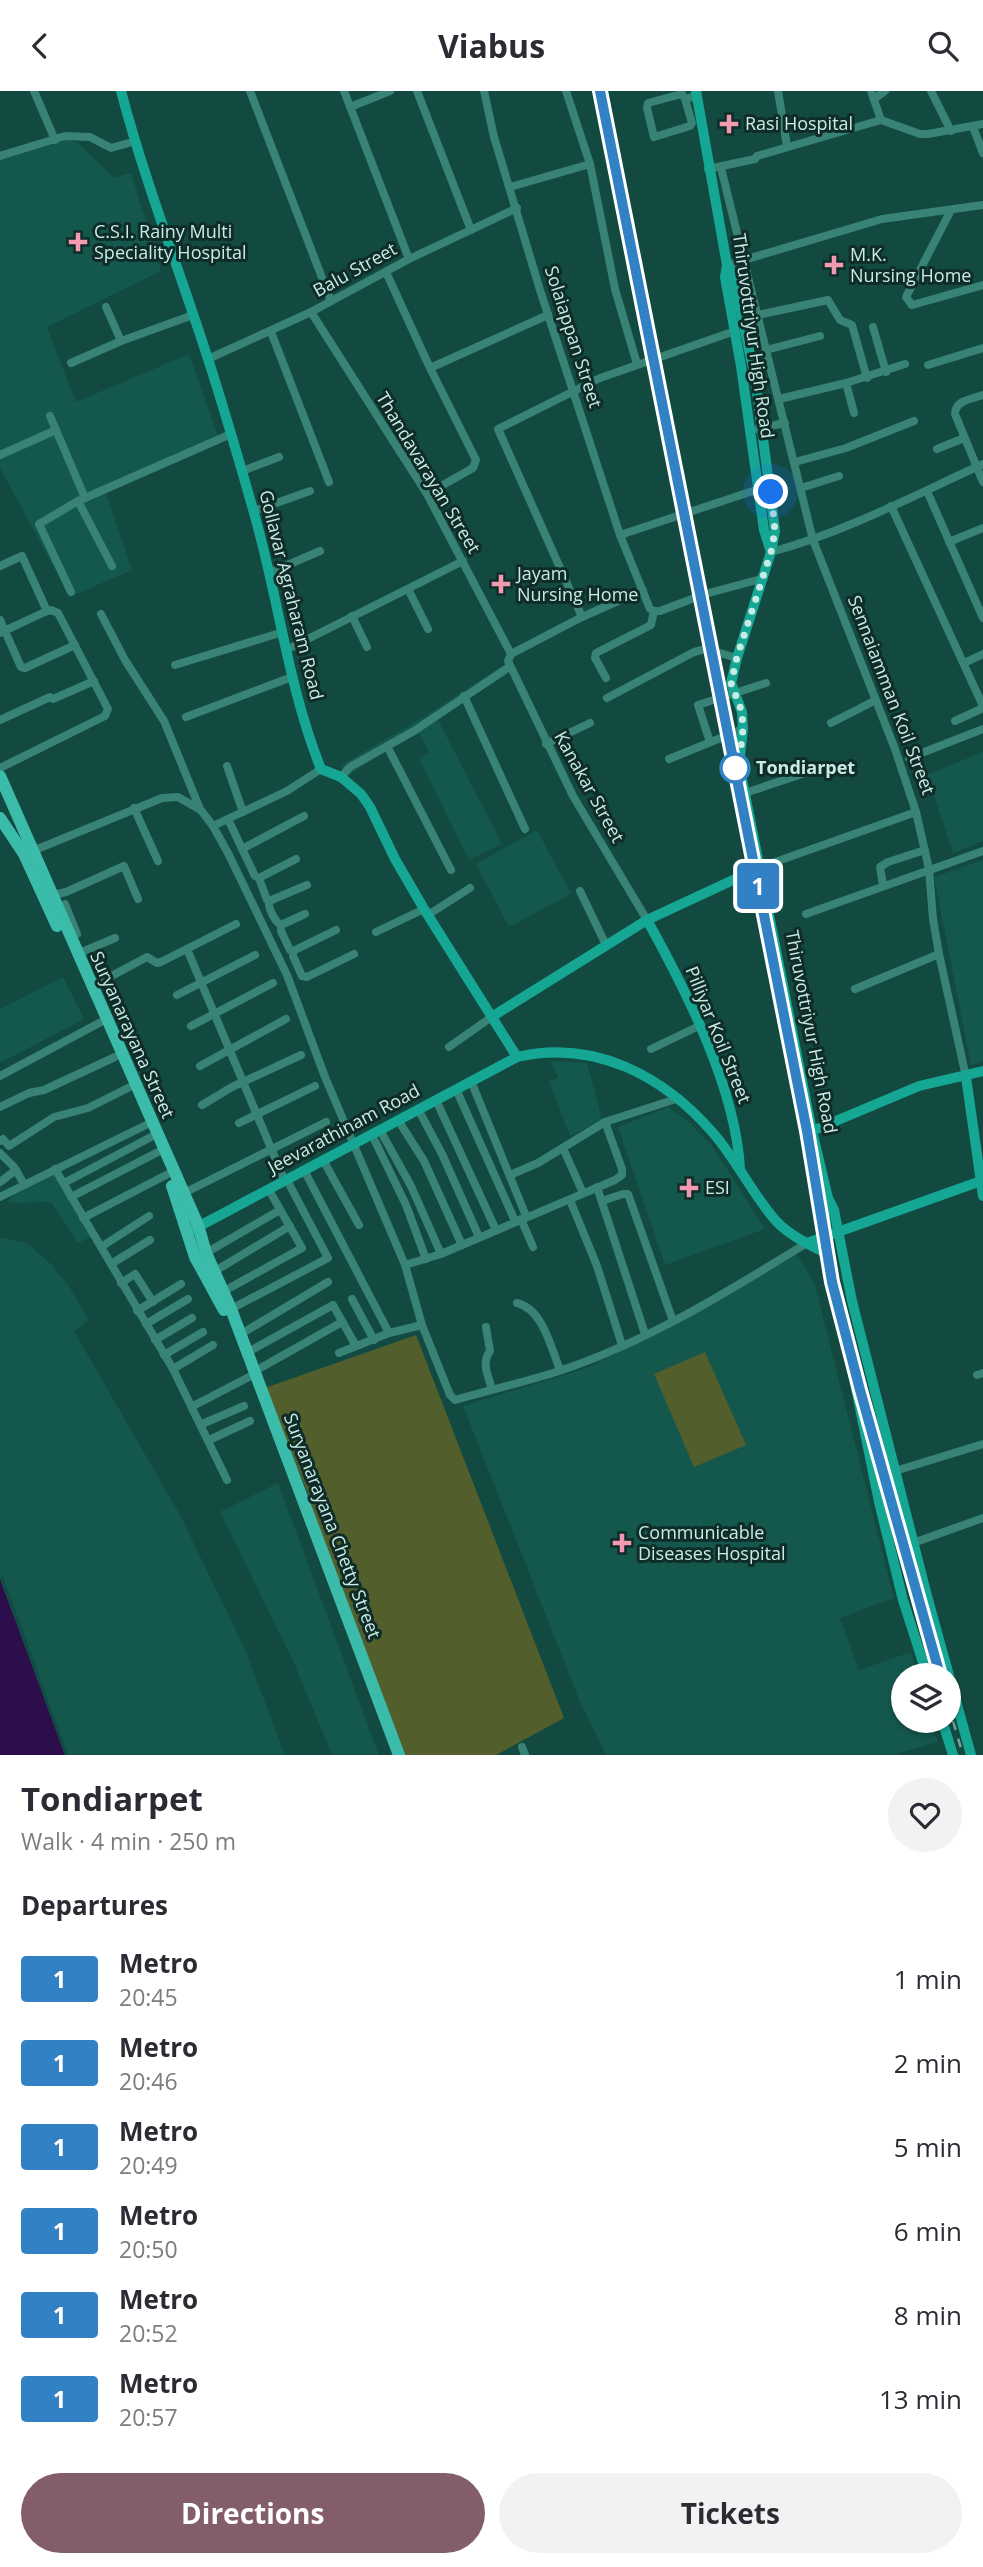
<!DOCTYPE html>
<html lang="en">
<head>
<meta charset="utf-8">
<style>
	body { margin:0; font-family:"Open Sans",sans-serif; background:#f2f2f3; color:#2b2b33; height:100vh; display:flex; flex-direction:column; font-size:26px; white-space:nowrap }
	* { box-sizing:border-box; margin:0 }
	p { font-size:23px; color:#7c7c81 }
	.icon { flex:none; width:38px; height:38px; fill:none; stroke:currentColor; stroke-width:2; stroke-linecap:round; stroke-linejoin:round }
	.map { position:relative; height:1664px; overflow:hidden }
	.drawer { display:flex; flex-direction:column; background:#fff; flex:1 }
	.drawer>* { flex:none }
	.badge { padding:0 14px; border-radius:5px; font-size:24px; line-height:46px }
	.fabs { position:absolute; left:891px; top:1572px; display:grid; gap:14px }
	.fabs a { display:grid; place-items:center; width:70px; height:70px; border-radius:50%; background:#fff; box-shadow:0 2px 5px #0004; font-size:35px }
	.you { position:absolute; width:35px; height:35px; margin:-18px; border:5px solid #fff; border-radius:50%; background:#1a73e8; box-shadow:0 0 0 10px #1a73e833 }
	.map>.badge { position:absolute; translate:-50% -50%; box-shadow:0 0 0 4px #fff }
	h2 { padding:0 21px; font-size:26px; line-height:63px }
	.round { display:grid; place-items:center; flex:none; width:74px; height:74px; border-radius:37px; background:#f2f2f3 }
	.headline { display:flex; align-items:center; justify-content:space-between; height:119px; padding:0 21px }
	h1 { font-size:33px; font-weight:700; line-height:52px }
	.button { display:flex; gap:14px; margin-top:auto; padding:14px 21px }
	.button a { flex:1; height:80px; border-radius:42px; background:#845d6c; color:#fff; font-size:28px; font-weight:700; line-height:80px; text-align:center }
	.button a+a { background:#f2f2f3; color:#2b2b33 }
	ul { padding:0; list-style:none }
	li { display:flex; align-items:center; gap:21px; height:84px; padding:0 21px }
	li div { flex:1 }
	li b { display:block; font-size:26px }
	li em { font-style:normal }
	li .badge { min-width:77px; font-weight:700; text-align:center }
	header { display:flex; justify-content:space-between; align-items:center; height:91px; padding:0 21px; background:#fff; font-size:32px; font-weight:700 }
	.map>svg:first-child { display:block }
</style>
</head>
<body>
<header><svg class="icon" aria-label="back" viewBox="0 0 24 24"><path d="M15 5l-7 7 7 7"/></svg>Viabus<svg class="icon" aria-label="search" viewBox="0 0 24 24"><circle cx="10" cy="10" r="6"/><path d="M15 15l6 6"/></svg></header>
<div class="map">
<svg width="983" height="1664" viewBox="0 0 983 1664">
	<rect width="100%" height="100%" fill="#124a42"/>
	<g fill="#14574d">
		<path d="M 67,49 L 77,51 L 114,87 L 131,82 L 161,180 L 47,236 L 76,311 L 189,263 L 218,345 L 104,396 L 132,479 L 70,506 L 0,377 L 0,69 Z"/>
		<path d="M 502,575 L 506,584 L 437,627 L 502,753 L 469,769 L 419,668 L 429,661 L 418,640 L 349,684 L 341,674 L 422,627 Z"/>
		<path d="M 983,661 L 983,750 L 953,762 L 927,684 Z"/>
		<path d="M 537,739 L 571,803 L 509,836 L 476,773 Z"/>
		<path d="M 983,769 L 983,970 L 971,974 L 934,786 Z"/>
		<path d="M 63,886 L 84,928 L 0,972 L 0,918 Z"/>
		<path d="M 551,970 L 587,972 L 602,1028 L 570,1045 L 549,990 L 558,987 Z"/>
		<path d="M 668,1016 L 689,1031 L 713,1056 L 765,1138 L 665,1174 L 618,1036 Z"/>
		<path d="M 54,1082 L 91,1146 L 78,1152 L 51,1111 L 8,1112 L 12,1105 Z"/>
		<path d="M 2,1147 L 27,1152 L 52,1174 L 70,1197 L 89,1229 L 74,1240 L 180,1424 L 244,1556 L 285,1664 L 65,1664 L 0,1488 L 0,1148 Z"/>
		<path d="M 797,1164 L 814,1191 L 894,1507 L 840,1527 L 859,1579 L 911,1561 L 917,1584 L 903,1584 L 903,1629 L 931,1629 L 938,1651 L 892,1664 L 606,1664 L 581,1613 L 463,1315 L 590,1276 Z"/>
		<path d="M 278,1392 L 379,1664 L 332,1664 L 294,1572 L 220,1421 Z"/>
	</g>
	<g fill="#525f2c">
		<path d="M 416,1244 L 564,1627 L 496,1664 L 403,1664 L 317,1440 L 309,1405 L 265,1297 Z"/>
		<path d="M 705,1261 L 746,1354 L 694,1376 L 654,1283 Z"/>
	</g>
	<path fill="#2d0e4c" d="M 0,1488 L 65,1664 L 0,1664 Z"/>
	<path fill="#124a42" d="M 0,1484 L 3,1486 L 68,1664 L 65,1664 Z"/>
	<g fill="none" stroke-linecap="round" stroke-linejoin="round">
		<g stroke="#398276" stroke-width="8">
			<path d="M 34,0 L 55,49"/>
			<path d="M 250,0 L 331,210"/>
			<path d="M 344,0 L 409,168"/>
			<path d="M 417,0 L 471,139"/>
			<path d="M 484,0 L 494,46 L 540,199 L 620,444 L 650,518 L 654,520 L 660,520 L 705,503 L 761,488"/>
			<path d="M 566,0 L 590,73 L 615,198 L 637,273"/>
			<path d="M 778,0 L 787,55"/>
			<path d="M 871,0 L 881,29"/>
			<path d="M 931,0 L 951,40"/>
			<path d="M 685,8 L 682,3 L 648,12 L 647,17 L 654,46 L 690,35 L 692,32 L 685,8 L 697,5"/>
			<path d="M 874,8 L 885,0"/>
			<path d="M 350,16 L 390,0"/>
			<path d="M 973,36 L 983,62"/>
			<path d="M 0,65 L 65,45 L 90,46 L 111,57 L 136,50"/>
			<path d="M 721,77 L 813,449 L 895,658 L 916,721 L 929,778 L 933,828 L 939,863 L 966,986"/>
			<path d="M 708,78 L 755,68 L 757,65 L 881,29 L 920,43 L 928,43 L 983,33"/>
			<path d="M 510,96 L 590,73"/>
			<path d="M 950,121 L 906,206 L 912,214 L 983,194"/>
			<path d="M 727,174 L 882,128 L 983,114"/>
			<path d="M 386,181 L 430,277 L 476,369 L 473,377 L 427,403"/>
			<path d="M 106,216 L 121,250"/>
			<path d="M 311,221 L 427,403 L 511,563"/>
			<path d="M 758,224 L 828,209 L 840,229 L 852,234 L 867,287"/>
			<path d="M 873,236 L 886,281"/>
			<path d="M 271,241 L 329,391"/>
			<path d="M 766,259 L 820,245"/>
			<path d="M 208,268 L 311,221 L 409,168 L 517,117"/>
			<path d="M 71,272 L 121,250 L 193,224"/>
			<path d="M 928,274 L 983,257"/>
			<path d="M 430,277 L 548,224"/>
			<path d="M 846,292 L 854,322"/>
			<path d="M 983,304 C 972,308 955,309 955,323 L 983,391"/>
			<path d="M 779,308 L 846,292 L 905,273"/>
			<path d="M 50,325 L 56,339"/>
			<path d="M 757,338 L 785,332"/>
			<path d="M 937,358 L 964,347"/>
			<path d="M 0,364 L 56,339 L 85,407"/>
			<path d="M 795,371 L 846,357 L 914,330"/>
			<path d="M 242,380 L 279,366"/>
			<path d="M 801,397 L 839,385"/>
			<path d="M 927,400 L 983,527"/>
			<path d="M 891,415 L 983,615"/>
			<path d="M 254,420 L 310,400"/>
			<path d="M 620,444 L 759,398"/>
			<path d="M 949,451 L 983,437"/>
			<path d="M 771,461 C 845,441 913,405 983,373"/>
			<path d="M 0,475 L 22,465 L 47,520"/>
			<path d="M 112,475 L 78,410 L 231,343"/>
			<path d="M 269,482 L 320,460"/>
			<path d="M 408,498 L 428,538"/>
			<path d="M 643,499 L 582,526 L 511,563 L 508,570 L 573,705 L 647,829"/>
			<path d="M 71,501 L 39,433 L 78,410"/>
			<path d="M 101,523 L 125,569 L 164,630 L 200,718 L 213,735 L 228,762 L 287,884 L 325,986 L 405,1174 L 422,1234 L 450,1304 L 455,1309 C 490,1299 525,1291 559,1280 C 647,1251 729,1200 807,1152"/>
			<path d="M 352,525 L 367,556"/>
			<path d="M 582,526 L 498,338 L 600,287 L 735,240"/>
			<path d="M 0,529 L 21,576 L 25,577 L 75,554"/>
			<path d="M 0,542 L 47,520 L 51,519 L 58,522 L 108,618 L 105,625 L 0,677"/>
			<path d="M 288,558 L 463,470"/>
			<path d="M 964,572 L 983,563"/>
			<path d="M 175,574 L 283,541"/>
			<path d="M 606,587 L 595,567 L 596,562 L 651,534 L 654,520"/>
			<path d="M 464,605 L 525,738"/>
			<path d="M 607,607 L 694,561 L 706,558 L 737,567"/>
			<path d="M 186,626 L 292,586"/>
			<path d="M 0,629 L 50,606 L 53,608 L 94,590"/>
			<path d="M 955,630 L 983,617"/>
			<path d="M 831,632 L 876,609"/>
			<path d="M 710,651 L 698,614 L 766,592"/>
			<path d="M 546,653 L 590,632"/>
			<path d="M 387,655 L 451,779"/>
			<path d="M 909,667 L 983,638"/>
			<path d="M 669,668 L 743,638"/>
			<path d="M 227,675 L 243,721"/>
			<path d="M 341,686 L 350,676 L 414,640 L 509,576"/>
			<path d="M 745,702 L 820,677"/>
			<path d="M 134,717 L 158,770"/>
			<path d="M 228,728 L 255,785 L 259,787 L 267,809 L 269,810 C 268,817 275,831 281,834 L 281,840 L 290,859 L 293,860 L 293,865 L 302,885 L 307,886 L 354,863"/>
			<path d="M 213,735 L 287,700 L 321,678"/>
			<path d="M 242,758 L 304,725"/>
			<path d="M 30,761 L 162,707 L 178,706 L 199,718"/>
			<path d="M 761,776 L 916,721"/>
			<path d="M 259,787 L 296,768"/>
			<path d="M 883,794 L 880,776 L 888,771 L 925,759"/>
			<path d="M 580,800 L 606,854"/>
			<path d="M 53,804 L 66,801 L 124,775 L 138,808"/>
			<path d="M 269,810 L 307,794"/>
			<path d="M 65,813 L 77,843 L 70,845"/>
			<path d="M 806,823 L 983,760"/>
			<path d="M 428,824 L 470,797"/>
			<path d="M 281,834 L 305,823"/>
			<path d="M 376,841 L 424,818"/>
			<path d="M 187,858 L 284,1088"/>
			<path d="M 293,860 L 336,839"/>
			<path d="M 77,863 L 115,847"/>
			<path d="M 91,896 L 147,866 L 157,872 L 161,871 L 236,833"/>
			<path d="M 855,898 L 939,863"/>
			<path d="M 177,904 L 255,864"/>
			<path d="M 191,935 L 273,892"/>
			<path d="M 449,956 L 493,925"/>
			<path d="M 651,958 L 699,935"/>
			<path d="M 200,975 L 286,928"/>
			<path d="M 0,985 L 101,931"/>
			<path d="M 471,990 L 526,1125"/>
			<path d="M 456,998 L 515,1130"/>
			<path d="M 436,1009 L 496,1139"/>
			<path d="M 202,1014 L 232,996 L 301,964"/>
			<path d="M 0,1016 L 29,1002 L 44,999 L 115,966"/>
			<path d="M 418,1018 L 442,1063 L 479,1146"/>
			<path d="M 398,1029 L 424,1070 L 462,1154"/>
			<path d="M 239,1032 L 315,995"/>
			<path d="M 380,1039 L 411,1095 L 441,1163"/>
			<path d="M 372,1044 L 406,1114 L 426,1168"/>
			<path d="M 0,1050 L 3,1048 L 9,1055 L 54,1026 L 88,1017 L 128,997"/>
			<path d="M 563,1057 L 583,1102"/>
			<path d="M 0,1062 L 14,1076 L 24,1093"/>
			<path d="M 323,1069 L 359,1134"/>
			<path d="M 55,1078 L 173,1278 L 227,1389"/>
			<path d="M 304,1079 L 389,1242"/>
			<path d="M 510,1084 L 538,1072 L 605,1031 L 679,1007"/>
			<path d="M 0,1091 L 16,1079"/>
			<path d="M 64,1092 L 151,1046"/>
			<path d="M 597,1096 L 645,1243"/>
			<path d="M 184,1102 L 326,1031"/>
			<path d="M 0,1106 L 146,1034"/>
			<path d="M 71,1106 L 158,1061"/>
			<path d="M 570,1109 L 597,1175 L 622,1254"/>
			<path d="M 602,1110 L 623,1103 L 628,1103 L 673,1230"/>
			<path d="M 83,1127 L 168,1083"/>
			<path d="M 521,1128 L 533,1156"/>
			<path d="M 101,1156 L 149,1125"/>
			<path d="M 206,1162 L 280,1119"/>
			<path d="M 111,1173 L 150,1149"/>
			<path d="M 405,1174 L 441,1163 L 615,1089 L 622,1084 L 622,1078 L 605,1031"/>
			<path d="M 215,1180 L 290,1135"/>
			<path d="M 121,1192 L 135,1183 L 153,1211"/>
			<path d="M 224,1200 L 302,1157 L 269,1099"/>
			<path d="M 352,1208 L 374,1249"/>
			<path d="M 517,1212 C 543,1218 551,1257 560,1279"/>
			<path d="M 231,1218 L 328,1167 L 287,1089"/>
			<path d="M 137,1220 L 181,1193"/>
			<path d="M 146,1233 L 188,1208"/>
			<path d="M 486,1236 L 490,1260 C 481,1272 488,1284 492,1298"/>
			<path d="M 241,1243 L 328,1191"/>
			<path d="M 155,1249 L 192,1227"/>
			<path d="M 248,1261 L 333,1214 L 356,1255"/>
			<path d="M 339,1262 L 389,1242 L 422,1234"/>
			<path d="M 164,1264 L 203,1241"/>
			<path d="M 173,1278 L 213,1254"/>
			<path d="M 255,1280 L 342,1231"/>
			<path d="M 977,1284 L 983,1282"/>
			<path d="M 193,1315 L 249,1286"/>
			<path d="M 202,1333 L 244,1315"/>
			<path d="M 209,1349 L 250,1330"/>
			<path d="M 895,1380 L 983,1353"/>
			<path d="M 913,1452 L 983,1427"/>
			<path d="M 522,1656 L 525,1664"/>
		</g>
		<g stroke="#15a694" stroke-width="10">
			<path d="M 121,0 C 145,91 179,178 208,268 C 224,317 238,366 252,415 C 278,502 287,593 321,678 L 341,686 L 361,703 L 370,716 L 395,768 L 424,818 L 517,966"/>
			<path d="M 696,0 L 727,174 L 725,186 L 741,275 L 764,439 L 770,458"/>
			<path d="M 727,174 L 734,185 L 756,293 L 775,440 L 771,461 L 737,567 L 731,592 L 742,621 L 743,638 L 739,673 L 812,1040 L 828,1107 L 834,1119 L 852,1210 L 927,1505 L 971,1664"/>
			<path d="M 647,829 C 686,899 736,998 740,1078"/>
			<path d="M 493,925 L 647,829 L 761,776"/>
			<path d="M 966,986 L 983,1105"/>
			<path d="M 812,1040 L 919,995 L 983,980"/>
			<path d="M 828,1107 L 825,1125 L 831,1174 L 879,1411 L 903,1509 L 927,1584"/>
			<path d="M 194,1138 L 517,966 C 595,948 664,985 714,1043 C 737,1070 753,1104 776,1130 C 790,1145 812,1155 830,1164"/>
			<path d="M 807,1152 L 981,1090"/>
			<path d="M 942,1629 L 953,1664"/>
		</g>
		<g stroke="#3bbcaa" stroke-width="12">
			<path d="M 0,685 L 198,1134 L 206,1162 L 231,1218 L 399,1664"/>
			<path d="M 0,727 L 24,763 L 57,835"/>
			<path d="M 172,1095 L 195,1166 L 224,1219"/>
		</g>
		<g stroke="#76a29b" stroke-width="2.5" stroke-dasharray="9 9" stroke-linecap="butt">
			<path d="M 860,1299 L 940,1584"/>
			<path d="M 948,1613 L 963,1664"/>
		</g>
	</g>
	<g fill="none" stroke-linecap="round" stroke-linejoin="round">
		<defs>
			<path id="line" d="M 600,0 L 807,1040 L 832,1191 L 860,1299 L 940,1584"/>
		</defs>
		<use href="#line" stroke="#fff" stroke-width="16"/>
		<use href="#line" stroke="#3281c4" stroke-width="10"/>
		<path stroke="#c9ebe4" stroke-width="7" stroke-dasharray="0 12.6" d="M 735,677 L 739,673 L 743,638 L 742,621 L 731,592 L 737,566 L 771,461 L 775,440 L 771,401"/>
	</g>
	<g fill="#f19ab2" stroke="#0f2c28" stroke-width="2.5">
		<path d="M725.5 22.5h7v7h7v7h-7v7h-7v-7h-7v-7h7z"/>
		<path d="M74.5 140.5h7v7h7v7h-7v7h-7v-7h-7v-7h7z"/>
		<path d="M830.5 163.5h7v7h7v7h-7v7h-7v-7h-7v-7h7z"/>
		<path d="M497.5 482.5h7v7h7v7h-7v7h-7v-7h-7v-7h7z"/>
		<path d="M685.5 1086.5h7v7h7v7h-7v7h-7v-7h-7v-7h7z"/>
		<path d="M618.5 1441.5h7v7h7v7h-7v7h-7v-7h-7v-7h7z"/>
	</g>
	<circle fill="#fff" stroke="#3281c4" stroke-width="3.5" cx="735" cy="677" r="14"/>
	<g text-anchor="middle" stroke-width="6" stroke-linejoin="round" paint-order="stroke">
		<g font-size="18" fill="#c9ebe4" stroke="#0f2c28" text-anchor="start">
			<text x="745" y="39">Rasi Hospital</text>
			<text x="94" y="147">C.S.I. Rainy Multi<tspan x="94" dy="21">Speciality Hospital</tspan></text>
			<text x="850" y="170">M.K.<tspan x="850" dy="21">Nursing Home</tspan></text>
			<text x="517" y="489">Jayam<tspan x="517" dy="21">Nursing Home</tspan></text>
			<text x="705" y="1103">ESI</text>
			<text x="638" y="1448">Communicable<tspan x="638" dy="21">Diseases Hospital</tspan></text>
		</g>
		<g font-size="18" fill="#c9ebe4" stroke="#0f2c28">
			<text transform="translate(355 179) rotate(-29)" y="6">Balu Street</text>
			<text transform="translate(753 245) rotate(82)" y="6">Thiruvottriyur High Road</text>
			<text transform="translate(573 246) rotate(72)" y="6">Solaiappan Street</text>
			<text transform="translate(428 382) rotate(59)" y="6">Thandavarayan Street</text>
			<text transform="translate(291 504) rotate(76)" y="6">Gollavar Agraharam Road</text>
			<text transform="translate(891 604) rotate(69)" y="6">Sennaiamman Koil Street</text>
			<text transform="translate(589 696) rotate(61)" y="6">Kanakar Street</text>
			<text transform="translate(811 941) rotate(79)" y="6">Thiruvottriyur High Road</text>
			<text transform="translate(132 944) rotate(66)" y="6">Suryanarayana Street</text>
			<text transform="translate(718 944) rotate(68)" y="6">Pilliyar Koil Street</text>
			<text transform="translate(344 1038) rotate(-28)" y="6">Jeevarathinam Road</text>
			<text transform="translate(332 1435) rotate(69)" y="6">Suryanarayana Chetty Street</text>
		</g>
		<g font-size="18" font-weight="bold" fill="#c9ebe4" stroke="#0f2c28" text-anchor="start">
			<text x="756" y="683">Tondiarpet</text>
		</g>
	</g>
</svg>
<div class="fabs">
<a><svg class="icon" aria-label="layers" viewBox="0 0 24 24"><path d="M12 4l9 5-9 5-9-5zM3 14l9 5 9-5"/></svg></a>
</div>
<div class="you" style="left:771px;top:401px"></div>
<b class="badge" style="left:758px;top:795px;background:#3281c4;color:#fff">1</b>
</div>
<section class="drawer">
<div class="headline"><div><h1>Tondiarpet</h1><p>Walk · 4 min · 250 m</p></div><a class="round"><svg class="icon" aria-label="heart" viewBox="0 0 24 24"><path d="M12 20l-8-8c-3-5 5-10 8-4 3-6 11-1 8 4z"/></svg></a></div>
<h2>Departures</h2>
<ul>
<li><span class="badge" style="background:#3281c4;color:#fff">1</span><div><b>Metro</b><p>20:45</p></div><em>1 min</em></li>
<li><span class="badge" style="background:#3281c4;color:#fff">1</span><div><b>Metro</b><p>20:46</p></div><em>2 min</em></li>
<li><span class="badge" style="background:#3281c4;color:#fff">1</span><div><b>Metro</b><p>20:49</p></div><em>5 min</em></li>
<li><span class="badge" style="background:#3281c4;color:#fff">1</span><div><b>Metro</b><p>20:50</p></div><em>6 min</em></li>
<li><span class="badge" style="background:#3281c4;color:#fff">1</span><div><b>Metro</b><p>20:52</p></div><em>8 min</em></li>
<li><span class="badge" style="background:#3281c4;color:#fff">1</span><div><b>Metro</b><p>20:57</p></div><em>13 min</em></li>
</ul>
<div class="button"><a>Directions</a><a>Tickets</a></div>
</section>
</body>
</html>
